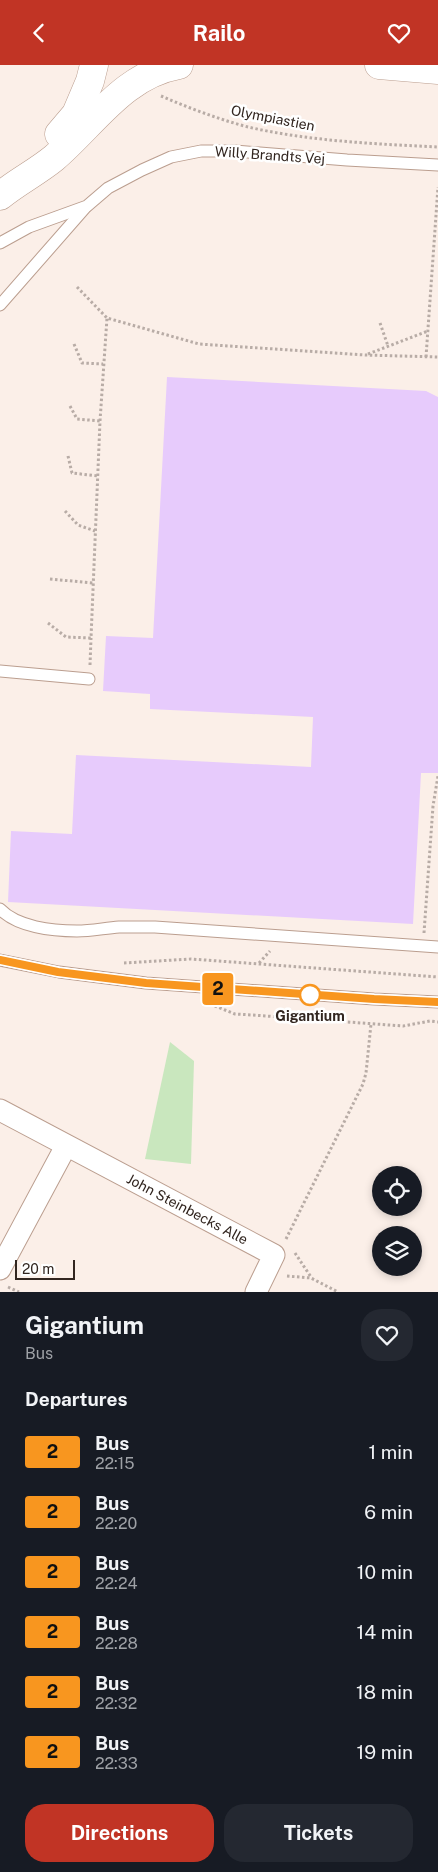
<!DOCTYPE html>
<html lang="en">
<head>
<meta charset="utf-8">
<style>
	body { margin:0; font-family:"Public Sans",sans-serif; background:#242831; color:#f1f3f6; height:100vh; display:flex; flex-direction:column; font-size:19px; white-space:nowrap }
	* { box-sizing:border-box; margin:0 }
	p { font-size:16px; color:#9ea1a6 }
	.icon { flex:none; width:28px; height:28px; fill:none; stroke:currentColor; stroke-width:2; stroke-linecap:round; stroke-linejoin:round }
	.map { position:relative; height:1227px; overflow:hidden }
	.drawer { display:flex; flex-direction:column; background:#171b24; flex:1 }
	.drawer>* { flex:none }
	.badge { padding:0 10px; border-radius:4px; font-size:18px; line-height:32px }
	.buttons { position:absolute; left:372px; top:1101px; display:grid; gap:10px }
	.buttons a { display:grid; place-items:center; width:50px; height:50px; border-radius:50%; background:#171b24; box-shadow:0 2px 8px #0003; font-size:25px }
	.scale { position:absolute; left:15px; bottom:12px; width:60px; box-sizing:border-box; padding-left:5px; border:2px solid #322620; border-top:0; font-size:14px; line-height:18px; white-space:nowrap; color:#322620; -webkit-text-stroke:4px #fff; paint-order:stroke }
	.map>.badge { position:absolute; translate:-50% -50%; box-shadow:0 0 0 2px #fff }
	h2 { padding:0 25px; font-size:19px; line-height:45px }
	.round { display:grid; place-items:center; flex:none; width:52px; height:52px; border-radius:20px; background:#242831 }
	.overview { display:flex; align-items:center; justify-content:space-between; height:85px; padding:0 25px }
	h1 { font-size:24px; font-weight:700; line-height:38px }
	.cta { display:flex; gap:10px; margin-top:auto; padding:10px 25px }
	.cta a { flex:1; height:58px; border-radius:20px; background:#c13425; color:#fff; font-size:20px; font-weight:700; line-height:58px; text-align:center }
	.cta a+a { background:#242831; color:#f1f3f6 }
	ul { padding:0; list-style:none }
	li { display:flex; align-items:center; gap:15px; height:60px; padding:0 25px }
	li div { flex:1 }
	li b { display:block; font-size:19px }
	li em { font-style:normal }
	li .badge { min-width:55px; font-weight:700; text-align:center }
	header { display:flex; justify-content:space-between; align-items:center; height:65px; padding:0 25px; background:#c13425; color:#fff; font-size:22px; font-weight:700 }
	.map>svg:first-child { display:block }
</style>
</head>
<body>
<header><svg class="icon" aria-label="back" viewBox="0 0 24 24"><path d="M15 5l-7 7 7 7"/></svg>Railo<svg class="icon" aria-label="heart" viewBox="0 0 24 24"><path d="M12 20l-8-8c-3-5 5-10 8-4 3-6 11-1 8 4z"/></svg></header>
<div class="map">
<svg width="438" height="1227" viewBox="0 0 438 1227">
	<rect width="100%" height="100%" fill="#fbefe8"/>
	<path fill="#c9e7be" d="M 170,977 L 194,996 L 191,1099 L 145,1094 Z"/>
	<path fill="#e7cbfc" d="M 167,312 L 426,326 L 438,332 L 438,708 L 421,708 L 413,859 L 8,837 L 11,766 L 72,769 L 76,690 L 311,702 L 313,652 L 150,644 L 150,629 L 103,626 L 106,571 L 153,573 Z"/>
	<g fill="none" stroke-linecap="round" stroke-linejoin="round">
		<defs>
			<g id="lane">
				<path d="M 0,178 L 29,162 L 87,141 L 108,123 L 142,105 L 171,92 L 201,86 L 235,86 L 347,95 L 438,100"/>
				<path d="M 0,240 L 85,143"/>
				<path d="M 0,606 L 89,614"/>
				<path d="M 0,844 C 17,862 52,866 77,866 C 91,866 105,863 119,862 C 131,862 143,862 155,862 L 438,882"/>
				<path d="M 0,895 L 59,907 L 146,918 L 374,934 L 438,937"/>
			</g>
			<g id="street">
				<path id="s1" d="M 0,1045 L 274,1190 L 256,1227"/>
				<path d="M 0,1204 L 66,1081"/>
			</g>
			<path id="secondary" d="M 379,0 L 438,5"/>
			<g id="highway">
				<path d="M 59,69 L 76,49 L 90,16 L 94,0"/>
				<path d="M 0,131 C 17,117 37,107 54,93 C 94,59 123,10 179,0"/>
			</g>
		</defs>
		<use href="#lane" stroke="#bb9e8f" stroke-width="13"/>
		<use href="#street" stroke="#bb9e8f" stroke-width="23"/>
		<use href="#secondary" stroke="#bb9e8f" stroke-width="29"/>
		<use href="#highway" stroke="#bb9e8f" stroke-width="29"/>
		<g stroke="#b8aca6" stroke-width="3" stroke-dasharray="2.5 2.5" stroke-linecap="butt">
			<path d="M 161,31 C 189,43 218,54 248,62 C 309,76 375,79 438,82"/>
			<path d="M 77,222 L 107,253"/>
			<path d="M 380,258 L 388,281"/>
			<path d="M 74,279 L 82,298 L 103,299"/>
			<path d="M 368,289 L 428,266"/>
			<path d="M 426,292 L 438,122"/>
			<path d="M 70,341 L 77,354 L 100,356"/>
			<path d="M 68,391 L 72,408 L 98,411"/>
			<path d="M 65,446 L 78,460 L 95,466"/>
			<path d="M 50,514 L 93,518"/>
			<path d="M 48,558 L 66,572 L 91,573 L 100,356 L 107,253 L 199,279 L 365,290 L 438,292"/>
			<path d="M 90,600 L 91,573"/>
			<path d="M 424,868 L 433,741 L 438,711"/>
			<path d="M 124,898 L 191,894 L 438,912"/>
			<path d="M 259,898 L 270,886"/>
			<path d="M 210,939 L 235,949 L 252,950 L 403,961 L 430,956 L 438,957"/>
			<path d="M 286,1174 L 363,1019 L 366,1008 L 371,959"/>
			<path d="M 295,1188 L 311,1212"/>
			<path d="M 287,1211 L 311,1213 L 338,1227"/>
			<path d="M 8,1222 L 19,1227"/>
		</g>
		<use href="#lane" stroke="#fff" stroke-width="11"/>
		<use href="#street" stroke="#fff" stroke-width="21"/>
		<use href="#secondary" stroke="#fff" stroke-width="28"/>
		<use href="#highway" stroke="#fff" stroke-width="28"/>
	</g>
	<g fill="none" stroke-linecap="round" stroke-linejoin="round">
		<defs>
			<path id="line" d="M 0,895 L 58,907 L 146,918 L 374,934 L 438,937"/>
		</defs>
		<use href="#line" stroke="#fff" stroke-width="11"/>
		<use href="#line" stroke="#f8961f" stroke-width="8"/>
	</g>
	<circle fill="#fff" stroke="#f8961f" stroke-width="2.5" cx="310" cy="930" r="10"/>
	<g text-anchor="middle" stroke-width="5" stroke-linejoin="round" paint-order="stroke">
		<g font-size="14" fill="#322620" stroke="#fff">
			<text transform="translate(273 53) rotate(11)" y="5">Olympiastien</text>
			<text transform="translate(270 90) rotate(4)" y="5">Willy Brandts Vej</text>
			<text dy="5" stroke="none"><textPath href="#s1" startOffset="212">John Steinbecks Alle</textPath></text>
		</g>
		<g font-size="14" font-weight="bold" fill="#322620" stroke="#fff">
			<text x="310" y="956">Gigantium</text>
		</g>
	</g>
</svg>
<div class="buttons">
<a><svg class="icon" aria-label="locate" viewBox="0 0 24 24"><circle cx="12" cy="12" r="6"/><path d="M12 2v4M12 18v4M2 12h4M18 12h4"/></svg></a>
<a><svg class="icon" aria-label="layers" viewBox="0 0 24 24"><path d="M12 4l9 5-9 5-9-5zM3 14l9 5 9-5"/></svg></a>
</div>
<div class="scale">20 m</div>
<b class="badge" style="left:218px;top:924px;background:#f8961f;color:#111">2</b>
</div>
<section class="drawer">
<div class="overview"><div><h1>Gigantium</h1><p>Bus</p></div><a class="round"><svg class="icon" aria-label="heart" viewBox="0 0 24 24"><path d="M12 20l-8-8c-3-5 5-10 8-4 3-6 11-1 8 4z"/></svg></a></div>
<h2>Departures</h2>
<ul>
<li><span class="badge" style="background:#f8961f;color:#111">2</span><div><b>Bus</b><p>22:15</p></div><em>1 min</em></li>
<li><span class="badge" style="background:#f8961f;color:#111">2</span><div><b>Bus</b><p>22:20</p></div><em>6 min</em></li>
<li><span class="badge" style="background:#f8961f;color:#111">2</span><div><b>Bus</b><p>22:24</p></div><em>10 min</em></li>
<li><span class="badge" style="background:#f8961f;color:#111">2</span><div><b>Bus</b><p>22:28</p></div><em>14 min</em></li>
<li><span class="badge" style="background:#f8961f;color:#111">2</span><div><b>Bus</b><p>22:32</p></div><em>18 min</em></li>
<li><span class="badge" style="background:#f8961f;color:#111">2</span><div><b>Bus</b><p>22:33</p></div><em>19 min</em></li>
</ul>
<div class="cta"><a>Directions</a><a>Tickets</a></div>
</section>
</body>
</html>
